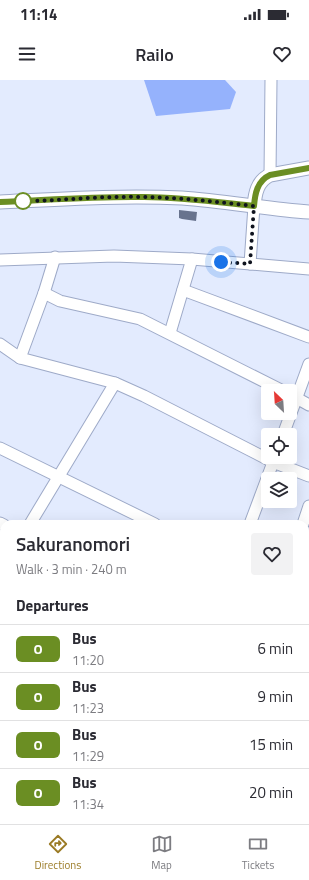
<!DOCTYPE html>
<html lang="en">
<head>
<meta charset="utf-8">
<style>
	body { margin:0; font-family:"Titillium Web",sans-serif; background:#f2f2f3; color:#2b2b33; height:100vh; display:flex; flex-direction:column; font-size:15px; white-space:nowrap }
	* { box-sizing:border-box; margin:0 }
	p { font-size:13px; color:#7c7c81 }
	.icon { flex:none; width:22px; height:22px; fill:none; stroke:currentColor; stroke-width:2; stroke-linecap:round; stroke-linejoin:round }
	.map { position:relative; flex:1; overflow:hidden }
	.details { position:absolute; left:0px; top:440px; width:309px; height:304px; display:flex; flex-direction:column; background:#fff; border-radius:12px 12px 0 0; box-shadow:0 4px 16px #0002 }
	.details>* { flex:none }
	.badge { padding:0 8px; border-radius:6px; font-size:14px; line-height:26px }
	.needle { width:26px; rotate:335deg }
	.buttons { position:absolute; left:261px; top:304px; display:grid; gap:8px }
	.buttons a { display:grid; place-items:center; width:36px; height:36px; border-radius:4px; background:#fff; box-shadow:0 4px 16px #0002; font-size:20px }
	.you { position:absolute; width:20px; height:20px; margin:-10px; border:3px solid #fff; border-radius:50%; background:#1a73e8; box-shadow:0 0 0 6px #1a73e833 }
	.map>.badge { position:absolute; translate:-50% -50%; box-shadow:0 0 0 2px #fff }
	h2 { padding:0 16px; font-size:15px; line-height:36px }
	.round { display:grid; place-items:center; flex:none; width:42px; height:42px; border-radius:4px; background:#f2f2f3 }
	.summary { display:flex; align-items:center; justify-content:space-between; height:68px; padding:0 16px }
	h1 { font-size:19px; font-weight:600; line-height:30px }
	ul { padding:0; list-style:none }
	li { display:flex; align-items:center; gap:12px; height:48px; padding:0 16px; border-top:1px solid #e1e1e2 }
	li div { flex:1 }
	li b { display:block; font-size:15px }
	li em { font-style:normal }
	li .badge { min-width:44px; font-weight:700; text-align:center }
	.status { display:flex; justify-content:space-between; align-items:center; height:28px; padding:0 20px; background:#fff; direction:ltr }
	.status svg { height:11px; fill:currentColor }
	header { display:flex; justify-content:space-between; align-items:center; height:52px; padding:0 16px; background:#fff; font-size:18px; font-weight:600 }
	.tabs { display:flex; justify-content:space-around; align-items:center; height:56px; border-top:1px solid #e1e1e2; background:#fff; font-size:11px; color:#7c7c81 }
	.tabs a { display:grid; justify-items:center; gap:2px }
	.tabs .on { color:#9b7b25 }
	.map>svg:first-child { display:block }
</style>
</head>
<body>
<div class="status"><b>11:14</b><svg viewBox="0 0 49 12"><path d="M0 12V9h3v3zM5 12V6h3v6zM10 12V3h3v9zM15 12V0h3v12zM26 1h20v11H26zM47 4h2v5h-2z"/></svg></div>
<header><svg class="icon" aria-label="menu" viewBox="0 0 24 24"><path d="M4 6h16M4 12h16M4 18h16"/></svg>Railo<svg class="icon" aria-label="heart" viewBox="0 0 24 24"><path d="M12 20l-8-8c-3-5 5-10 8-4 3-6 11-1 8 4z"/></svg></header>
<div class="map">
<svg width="309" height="744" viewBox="0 0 309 744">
	<rect width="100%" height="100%" fill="#e3ebfe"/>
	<path fill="#95b2fc" d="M 144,0 L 225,0 L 236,12 L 230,29 L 156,36 Z"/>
	<path fill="#68738e" d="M 179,130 L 197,132 L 196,141 L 182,139 L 179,138 Z"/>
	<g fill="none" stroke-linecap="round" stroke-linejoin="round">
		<defs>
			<g id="minor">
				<path d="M 270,95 L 271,0"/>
				<path d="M 0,180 L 114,176 L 192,179 L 309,189"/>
				<path d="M 250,184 L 254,126"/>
				<path d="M 183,210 L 309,257"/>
				<path d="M 44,213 L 60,221 L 140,239 L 283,311"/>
				<path d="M 170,253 L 192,179"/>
				<path d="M 0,264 L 20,278 L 115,303 L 144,316 L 273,382 L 309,396"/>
				<path d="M 20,278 L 44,213 L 55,177"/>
				<path d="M 291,315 L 309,325"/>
				<path d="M 283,355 L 309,284"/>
				<path d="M 0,368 L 155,444"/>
				<path d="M 0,443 L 4,445"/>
				<path d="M 30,444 L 115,303"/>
				<path d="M 250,444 L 275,377"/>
				<path d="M 303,444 L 309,426"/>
				<path d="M 305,602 L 309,592"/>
				<path d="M 0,666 L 4,665"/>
				<path d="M 0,689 L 4,727"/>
				<path d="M 5,740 L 5,744"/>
				<path d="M 151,740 L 158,744"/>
				<path d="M 221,744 L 223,740"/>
			</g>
			<g id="major">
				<path d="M 0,122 C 61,119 121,115 182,118 C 225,121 266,129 309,132"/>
				<path d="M 254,126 C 255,114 257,101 270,95 L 309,88"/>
				<path d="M 0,541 L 4,543"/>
				<path d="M 0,555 L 4,557"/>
				<path d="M 305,730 L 309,733"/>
				<path d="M 294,740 L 300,744"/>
			</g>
		</defs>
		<use href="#minor" stroke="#9eaac8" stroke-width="13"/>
		<use href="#major" stroke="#9eaac8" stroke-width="15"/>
		<use href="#minor" stroke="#fff" stroke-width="11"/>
		<use href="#major" stroke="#fff" stroke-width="13"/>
	</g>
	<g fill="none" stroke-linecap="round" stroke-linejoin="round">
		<defs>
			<path id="line" d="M 0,122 C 48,120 96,116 144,117 C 181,117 217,122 254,126 C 255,114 257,101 270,95 L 309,88"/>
		</defs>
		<use href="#line" stroke="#fff" stroke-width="9"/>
		<use href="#line" stroke="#6b8e23" stroke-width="6"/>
		<path stroke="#0f131e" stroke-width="4" stroke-dasharray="0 7.2" d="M 23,121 C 55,121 88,117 120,117 C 165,116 209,121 254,126 L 250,184 L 221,182"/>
	</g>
	<circle fill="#fff" stroke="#6b8e23" stroke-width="2" cx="23" cy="121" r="8"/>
</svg>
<div class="buttons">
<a><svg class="needle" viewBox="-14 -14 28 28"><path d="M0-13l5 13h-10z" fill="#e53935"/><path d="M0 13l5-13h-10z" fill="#7c7c81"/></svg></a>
<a><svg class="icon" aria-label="locate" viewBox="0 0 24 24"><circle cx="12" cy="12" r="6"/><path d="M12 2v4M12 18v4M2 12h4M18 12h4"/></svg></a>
<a><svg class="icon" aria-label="layers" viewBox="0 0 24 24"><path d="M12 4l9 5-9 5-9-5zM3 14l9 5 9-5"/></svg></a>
</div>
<div class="you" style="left:221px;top:182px"></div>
<section class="details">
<div class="summary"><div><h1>Sakuranomori</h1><p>Walk · 3 min · 240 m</p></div><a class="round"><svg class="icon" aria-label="heart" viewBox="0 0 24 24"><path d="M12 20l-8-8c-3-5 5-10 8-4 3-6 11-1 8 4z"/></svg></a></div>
<h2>Departures</h2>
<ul>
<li><span class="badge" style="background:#6b8e23;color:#fff">O</span><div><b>Bus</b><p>11:20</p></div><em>6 min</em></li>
<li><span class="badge" style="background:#6b8e23;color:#fff">O</span><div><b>Bus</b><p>11:23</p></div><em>9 min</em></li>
<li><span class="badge" style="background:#6b8e23;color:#fff">O</span><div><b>Bus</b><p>11:29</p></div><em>15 min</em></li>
<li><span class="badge" style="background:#6b8e23;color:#fff">O</span><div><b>Bus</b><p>11:34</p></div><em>20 min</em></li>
</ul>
</section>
</div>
<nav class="tabs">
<a class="on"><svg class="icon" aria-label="directions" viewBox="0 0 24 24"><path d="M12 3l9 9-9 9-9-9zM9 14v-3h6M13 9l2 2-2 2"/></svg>Directions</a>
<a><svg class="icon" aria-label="map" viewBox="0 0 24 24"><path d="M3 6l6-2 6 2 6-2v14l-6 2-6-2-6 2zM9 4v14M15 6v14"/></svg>Map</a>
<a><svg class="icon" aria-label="tickets" viewBox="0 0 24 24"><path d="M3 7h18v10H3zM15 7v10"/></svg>Tickets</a>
</nav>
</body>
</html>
